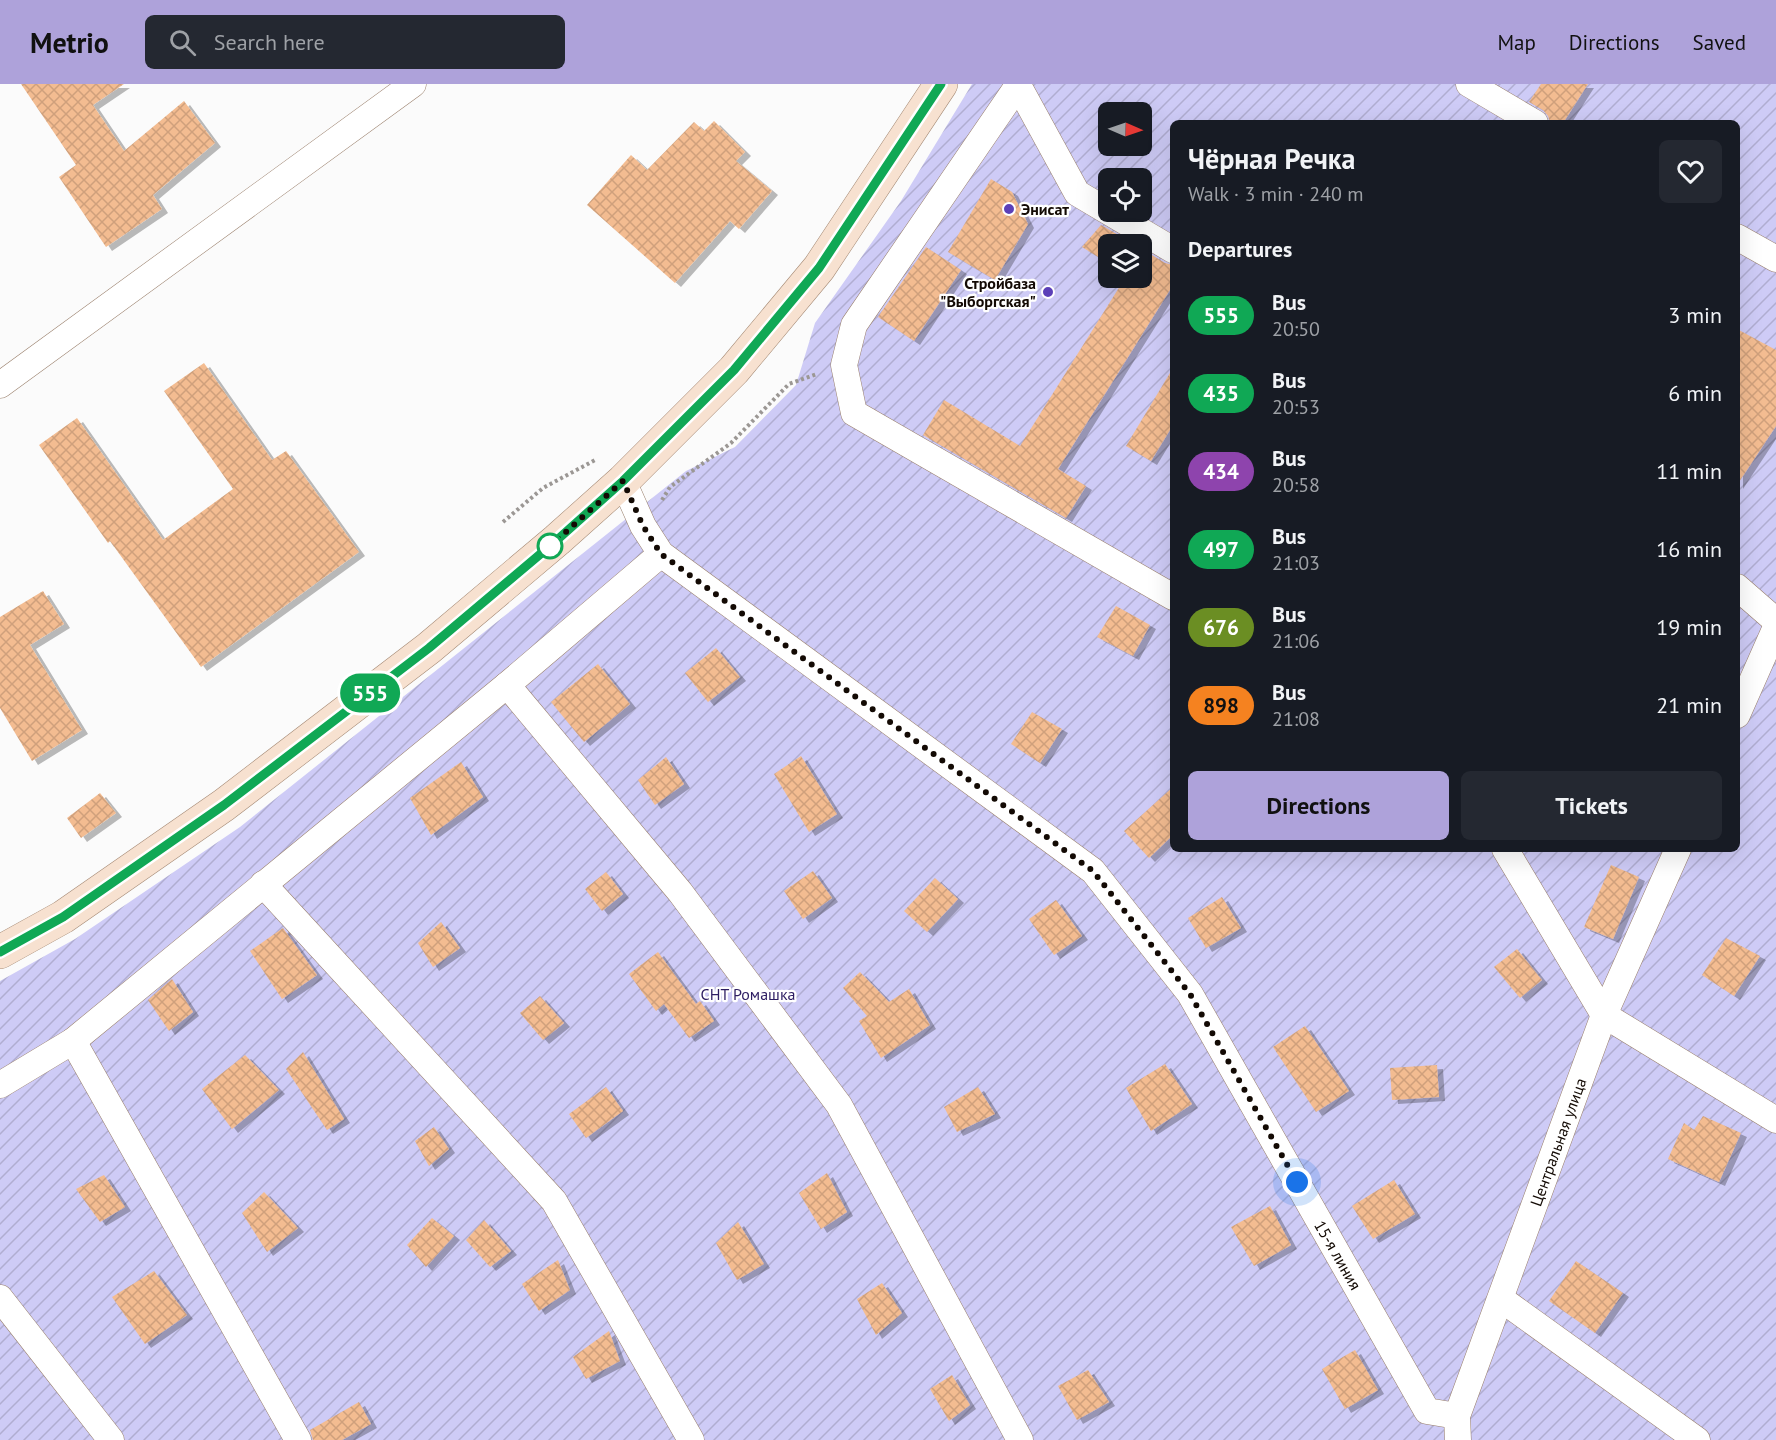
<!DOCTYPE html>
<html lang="en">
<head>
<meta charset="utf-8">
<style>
	body { margin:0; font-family:"PT Sans",sans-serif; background:#242831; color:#f1f3f6; height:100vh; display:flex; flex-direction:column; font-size:22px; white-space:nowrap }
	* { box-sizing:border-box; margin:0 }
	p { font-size:20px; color:#9ea1a6 }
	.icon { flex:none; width:33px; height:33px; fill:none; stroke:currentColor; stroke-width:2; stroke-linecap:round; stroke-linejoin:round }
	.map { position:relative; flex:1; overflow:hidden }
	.details { position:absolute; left:1170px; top:36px; width:570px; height:732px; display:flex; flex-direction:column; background:#171b24; border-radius:9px; box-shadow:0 6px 24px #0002 }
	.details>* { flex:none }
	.badge { padding:0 12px; border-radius:20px; font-size:21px; line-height:39px }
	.needle { width:39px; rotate:92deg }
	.fabs { position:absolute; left:1098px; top:18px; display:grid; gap:12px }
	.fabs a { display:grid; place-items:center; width:54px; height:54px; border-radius:9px; background:#171b24; box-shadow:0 6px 24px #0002; font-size:30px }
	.you { position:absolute; width:30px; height:30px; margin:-15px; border:4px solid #fff; border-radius:50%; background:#1a73e8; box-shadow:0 0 0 9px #1a73e833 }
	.map>.badge { position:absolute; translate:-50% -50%; box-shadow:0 0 0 3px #fff }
	h2 { padding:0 18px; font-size:22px; line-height:54px }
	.round { display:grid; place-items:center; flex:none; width:63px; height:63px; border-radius:9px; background:#242831 }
	.overview { display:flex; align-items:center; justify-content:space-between; height:102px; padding:0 18px }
	h1 { font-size:28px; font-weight:700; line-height:45px }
	.action { display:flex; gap:12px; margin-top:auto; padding:12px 18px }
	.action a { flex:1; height:69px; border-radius:9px; background:#aea2da; color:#111; font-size:24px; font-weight:700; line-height:69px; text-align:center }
	.action a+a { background:#242831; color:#f1f3f6 }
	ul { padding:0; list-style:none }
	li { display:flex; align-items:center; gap:18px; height:78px; padding:0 18px }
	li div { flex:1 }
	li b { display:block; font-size:22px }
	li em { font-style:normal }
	li .badge { min-width:66px; font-weight:700; text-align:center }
	header { display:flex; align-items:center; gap:36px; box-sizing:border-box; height:84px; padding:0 30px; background:#aea2da; color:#111 }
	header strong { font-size:28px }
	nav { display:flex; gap:33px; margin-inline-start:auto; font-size:21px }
	.search { width:420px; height:54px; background:#242831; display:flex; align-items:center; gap:15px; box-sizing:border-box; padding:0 21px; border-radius:9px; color:#9ea1a6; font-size:22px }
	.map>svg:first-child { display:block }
</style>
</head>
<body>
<header>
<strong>Metrio</strong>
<div class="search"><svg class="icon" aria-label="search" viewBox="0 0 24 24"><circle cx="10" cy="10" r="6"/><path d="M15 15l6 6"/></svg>Search here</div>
<nav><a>Map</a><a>Directions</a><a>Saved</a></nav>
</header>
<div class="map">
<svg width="1776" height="1356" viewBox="0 0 1776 1356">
	<defs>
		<pattern id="garden-furrows" width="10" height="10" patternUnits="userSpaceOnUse" patternTransform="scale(1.5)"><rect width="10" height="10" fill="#cecbf6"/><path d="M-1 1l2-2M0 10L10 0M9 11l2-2" fill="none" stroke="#b0add1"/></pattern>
		<pattern id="building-cross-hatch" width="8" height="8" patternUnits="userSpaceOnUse" patternTransform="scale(1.5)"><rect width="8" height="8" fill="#f3bc91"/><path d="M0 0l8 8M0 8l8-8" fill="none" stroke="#cfa07b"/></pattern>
		<filter id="shadow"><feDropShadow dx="6" dy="4" stdDeviation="0" flood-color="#0004"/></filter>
	</defs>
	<rect width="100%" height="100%" fill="#fbfbfb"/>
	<path fill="url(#garden-furrows)" fill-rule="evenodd" d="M 972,0 L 1776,0 L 1776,1356 L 0,1356 L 0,897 L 75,855 L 240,743 L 686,387 L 735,363 L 796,301 L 815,239 L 901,117 ZM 1108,28 L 1142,28 L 1142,62 L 1108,62 ZM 1173,39 L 1737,39 L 1737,765 L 1173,765 ZM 1108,94 L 1142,94 L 1142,128 L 1108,128 ZM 1108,160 L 1142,160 L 1142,194 L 1108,194 Z"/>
	<g fill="url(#building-cross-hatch)" filter="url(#shadow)">
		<path d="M 21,0 L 124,0 L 93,21 L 124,67 L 184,17 L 215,59 L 153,111 L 162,125 L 106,163 L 59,93 L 76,81 Z"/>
		<path d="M 1541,0 L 1588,0 L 1563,39 L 1550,39 L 1548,32 L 1543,26 L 1529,18 Z"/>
		<path d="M 714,37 L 745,68 L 736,77 L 772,107 L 739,145 L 730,137 L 675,199 L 587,121 L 631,71 L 647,86 L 694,38 L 704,47 Z"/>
		<path d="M 991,95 L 1012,108 L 1028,140 L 995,196 L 948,168 Z"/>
		<path d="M 1101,141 L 1134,160 L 1108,160 L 1108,179 L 1082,163 Z"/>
		<path d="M 926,163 L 961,186 L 914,257 L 878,233 Z"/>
		<path d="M 1142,165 L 1165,179 L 1173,181 L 1173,201 L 1058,385 L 1086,402 L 1066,434 L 923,351 L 944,316 L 1020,362 L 1125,194 L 1142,194 Z"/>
		<path d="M 1737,245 L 1776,266 L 1776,342 L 1737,401 Z"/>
		<path d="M 204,279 L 272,376 L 286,367 L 359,468 L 201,583 L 110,457 L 108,459 L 39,361 L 77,334 L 163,456 L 233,405 L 164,307 Z"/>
		<path d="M 1173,284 L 1173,341 L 1151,377 L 1126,362 Z"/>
		<path d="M 43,507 L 64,540 L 30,561 L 82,646 L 32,677 L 0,624 L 0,533 Z"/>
		<path d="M 1116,522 L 1150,541 L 1133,572 L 1097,553 Z"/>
		<path d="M 716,564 L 740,593 L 708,618 L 685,589 Z"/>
		<path d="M 598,580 L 630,620 L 584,658 L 551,618 Z"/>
		<path d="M 1032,628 L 1062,645 L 1040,679 L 1011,660 Z"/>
		<path d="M 801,672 L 837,730 L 809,748 L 774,690 Z"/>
		<path d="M 666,673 L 684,700 L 655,721 L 638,696 Z"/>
		<path d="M 461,678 L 483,713 L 431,751 L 410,714 Z"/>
		<path d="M 1173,703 L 1173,751 L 1149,774 L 1124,747 Z"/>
		<path d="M 100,709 L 116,729 L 81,754 L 67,734 Z"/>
		<path d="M 1611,781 L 1639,793 L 1613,855 L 1584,843 Z"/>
		<path d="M 813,787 L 832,814 L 803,835 L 784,807 Z"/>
		<path d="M 606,788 L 623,810 L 602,827 L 585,805 Z"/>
		<path d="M 935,794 L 958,815 L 927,848 L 904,827 Z"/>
		<path d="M 1222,813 L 1241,844 L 1206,864 L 1188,834 Z"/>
		<path d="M 1056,816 L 1082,852 L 1054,871 L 1029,835 Z"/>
		<path d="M 441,838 L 460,864 L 433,883 L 418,859 Z"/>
		<path d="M 283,844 L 317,891 L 282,915 L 250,867 Z"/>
		<path d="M 1726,854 L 1760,872 L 1734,912 L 1702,891 Z"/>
		<path d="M 1517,865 L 1542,896 L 1520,914 L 1494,883 Z"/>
		<path d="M 658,868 L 696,920 L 700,917 L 714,937 L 689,954 L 664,920 L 656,927 L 629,890 Z"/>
		<path d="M 860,888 L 889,918 L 909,905 L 930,941 L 881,974 L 859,937 L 867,932 L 843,904 Z"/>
		<path d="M 172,895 L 193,928 L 169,947 L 148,916 Z"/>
		<path d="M 540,912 L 564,939 L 543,956 L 520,929 Z"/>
		<path d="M 1305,942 L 1349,1007 L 1316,1028 L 1273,963 Z"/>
		<path d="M 303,968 L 344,1035 L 327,1046 L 286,985 Z"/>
		<path d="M 245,971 L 279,1006 L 232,1045 L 202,1005 Z"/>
		<path d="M 1165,980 L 1192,1020 L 1151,1047 L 1126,1004 Z"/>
		<path d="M 1437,981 L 1439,1013 L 1392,1016 L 1390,984 Z"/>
		<path d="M 606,1003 L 623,1027 L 586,1054 L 569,1030 Z"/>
		<path d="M 978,1003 L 995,1030 L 957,1048 L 944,1023 Z"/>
		<path d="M 1703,1032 L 1741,1049 L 1719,1098 L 1668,1075 L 1684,1039 L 1694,1046 Z"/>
		<path d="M 434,1043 L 449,1065 L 429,1082 L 415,1057 Z"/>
		<path d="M 827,1089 L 847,1128 L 821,1145 L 799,1109 Z"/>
		<path d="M 104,1091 L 125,1123 L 100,1138 L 76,1105 Z"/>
		<path d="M 1394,1096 L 1415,1130 L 1373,1155 L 1352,1122 Z"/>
		<path d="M 264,1108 L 298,1144 L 267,1168 L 242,1129 Z"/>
		<path d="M 1270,1122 L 1291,1161 L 1254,1182 L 1231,1143 Z"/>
		<path d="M 432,1134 L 454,1152 L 426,1183 L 407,1161 Z"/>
		<path d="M 484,1136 L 511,1167 L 490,1183 L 466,1156 Z"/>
		<path d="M 738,1138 L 764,1180 L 737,1196 L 716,1159 Z"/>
		<path d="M 558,1176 L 570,1206 L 539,1227 L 522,1200 Z"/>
		<path d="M 1576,1177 L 1623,1209 L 1595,1249 L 1549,1217 Z"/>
		<path d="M 154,1187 L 187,1231 L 145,1260 L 112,1213 Z"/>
		<path d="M 882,1199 L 902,1229 L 876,1251 L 857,1215 Z"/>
		<path d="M 609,1247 L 620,1277 L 586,1295 L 573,1273 Z"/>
		<path d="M 1355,1266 L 1378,1306 L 1345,1325 L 1322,1285 Z"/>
		<path d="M 1088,1286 L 1109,1318 L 1077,1336 L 1058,1302 Z"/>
		<path d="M 952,1291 L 970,1321 L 949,1337 L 930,1305 Z"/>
		<path d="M 359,1318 L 371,1340 L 342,1356 L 313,1356 L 310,1346 Z"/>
	</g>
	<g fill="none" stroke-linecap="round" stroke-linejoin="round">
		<defs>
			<g id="minor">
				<path d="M 1019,0 L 854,241 L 844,281 L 854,329 L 1173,513"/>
				<path d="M 1469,0 L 1535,39"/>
				<path d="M 1018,1 L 1077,109 L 1173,166"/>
				<path d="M 1737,153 L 1776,175"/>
				<path d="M 0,301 L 413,0"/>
				<path d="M 623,397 L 643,442 L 661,470 L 1093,787 L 1190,910 L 1427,1327 L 1457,1332"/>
				<path d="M 1737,503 L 1776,537"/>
				<path d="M 507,601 L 680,808 L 839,1021 L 1020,1356"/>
				<path d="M 1737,631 L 1776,543"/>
				<path d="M 1505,765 L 1604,931 L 1776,1036"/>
				<path d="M 263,800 L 554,1117 L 691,1356"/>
				<path d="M 73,957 L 298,1356"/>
				<path d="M 0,1001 L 73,957 L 507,601 L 661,470"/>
				<path d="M 0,1214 L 111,1356"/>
				<path d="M 1501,1215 L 1697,1356"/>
				<path d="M 1458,1356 L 1457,1332 L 1604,931 L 1678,765"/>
			</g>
			<path id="primary" d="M 0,868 L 63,833 L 224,721 L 429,564 L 557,456 L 623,397 L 734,286 L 819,184 L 941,0"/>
		</defs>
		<use href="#minor" stroke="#997f6b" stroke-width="27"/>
		<use href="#primary" stroke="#a48974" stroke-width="34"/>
		<g stroke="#9b9794" stroke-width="4" stroke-dasharray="3 3" stroke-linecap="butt">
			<path d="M 662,416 L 670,403 L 731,359 L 789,300 L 817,290"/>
			<path d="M 503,438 L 543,404 L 597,375"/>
		</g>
		<use href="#minor" stroke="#fff" stroke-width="26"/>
		<use href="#primary" stroke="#f7e1d0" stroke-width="33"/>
	</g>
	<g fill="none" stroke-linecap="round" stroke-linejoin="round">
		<defs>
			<path id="line" d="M 0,868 L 63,833 L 224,721 L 429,564 L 557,456 L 623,397 L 734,286 L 819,184 L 941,0"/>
		</defs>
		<use href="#line" stroke="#fff" stroke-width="14"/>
		<use href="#line" stroke="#10a855" stroke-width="9"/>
		<path stroke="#130a04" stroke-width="6" stroke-dasharray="0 10.8" d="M 550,462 L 623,397 L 643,442 L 661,470 L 1093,787 L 1190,910 L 1297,1098"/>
	</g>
	<g fill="#5c40b8" stroke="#fff" stroke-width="2">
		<circle cx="1009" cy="125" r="6"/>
		<circle cx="1048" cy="208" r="6"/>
	</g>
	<circle fill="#fff" stroke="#10a855" stroke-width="3" cx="550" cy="462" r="12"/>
	<g text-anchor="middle" stroke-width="4.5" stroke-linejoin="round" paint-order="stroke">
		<g font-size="16" font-weight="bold" fill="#130a04" stroke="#fff" text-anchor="start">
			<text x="1021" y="131">Энисат</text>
			<text x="1036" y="205" text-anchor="end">Стройбаза<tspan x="1036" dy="18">"Выборгская"</tspan></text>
		</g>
		<g font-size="16" fill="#2d1d62" stroke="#fff">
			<text x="748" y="916">СНТ Ромашка</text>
		</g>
		<g font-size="16" fill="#130a04" stroke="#fff">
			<text transform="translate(1558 1058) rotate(-70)" y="6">Центральная улица</text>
			<text transform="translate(1338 1171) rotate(60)" y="6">15-я линия</text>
		</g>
	</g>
</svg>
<div class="fabs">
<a><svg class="needle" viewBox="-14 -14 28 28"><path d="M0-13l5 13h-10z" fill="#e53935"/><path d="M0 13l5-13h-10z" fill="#9ea1a6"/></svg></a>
<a><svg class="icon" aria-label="locate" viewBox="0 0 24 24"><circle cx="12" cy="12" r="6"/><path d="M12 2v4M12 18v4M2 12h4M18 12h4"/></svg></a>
<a><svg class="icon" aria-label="layers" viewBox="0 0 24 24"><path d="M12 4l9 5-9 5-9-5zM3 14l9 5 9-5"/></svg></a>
</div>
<div class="you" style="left:1297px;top:1098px"></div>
<b class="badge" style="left:370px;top:609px;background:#10a855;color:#fff">555</b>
<section class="details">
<div class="overview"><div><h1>Чёрная Речка</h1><p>Walk · 3 min · 240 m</p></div><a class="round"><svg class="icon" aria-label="heart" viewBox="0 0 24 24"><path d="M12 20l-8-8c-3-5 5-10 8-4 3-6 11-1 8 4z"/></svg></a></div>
<h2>Departures</h2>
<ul>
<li><span class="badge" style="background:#10a855;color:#fff">555</span><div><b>Bus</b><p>20:50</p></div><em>3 min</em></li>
<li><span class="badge" style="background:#10a855;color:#fff">435</span><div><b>Bus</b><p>20:53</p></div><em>6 min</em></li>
<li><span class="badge" style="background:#8e44ad;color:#fff">434</span><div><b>Bus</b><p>20:58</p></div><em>11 min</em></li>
<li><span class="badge" style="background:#10a855;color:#fff">497</span><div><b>Bus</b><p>21:03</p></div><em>16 min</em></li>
<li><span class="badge" style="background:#6b8e23;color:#fff">676</span><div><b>Bus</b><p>21:06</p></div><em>19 min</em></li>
<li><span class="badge" style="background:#f58220;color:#111">898</span><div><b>Bus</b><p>21:08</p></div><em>21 min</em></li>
</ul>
<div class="action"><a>Directions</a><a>Tickets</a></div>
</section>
</div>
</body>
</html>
